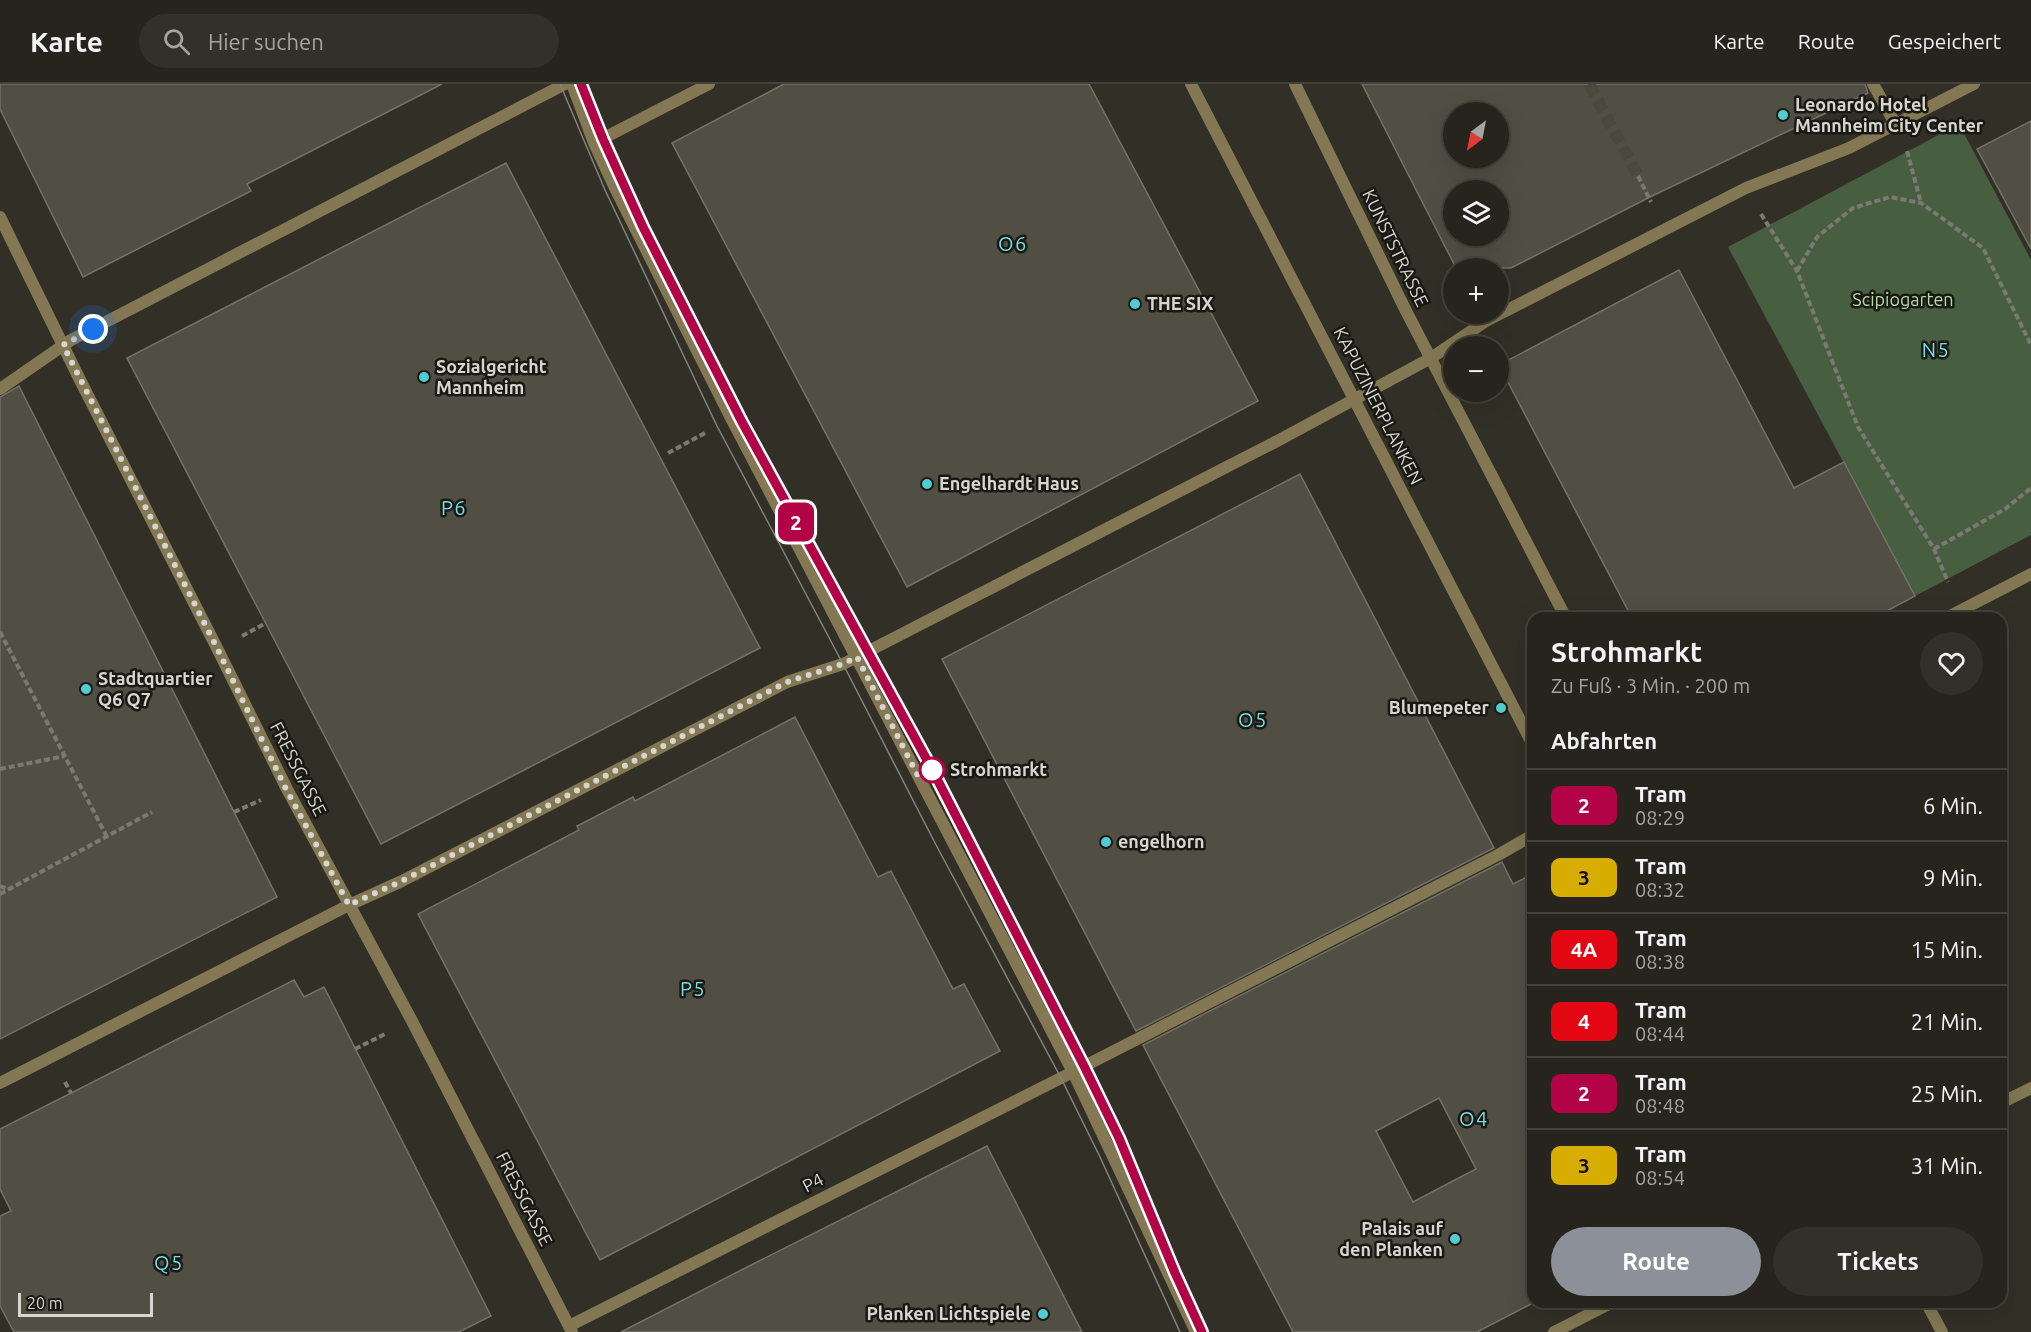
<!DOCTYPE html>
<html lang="de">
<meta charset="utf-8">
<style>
:root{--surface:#26241c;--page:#323029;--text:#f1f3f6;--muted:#a4a4a3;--line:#42413b;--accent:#8c9099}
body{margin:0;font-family:Ubuntu,sans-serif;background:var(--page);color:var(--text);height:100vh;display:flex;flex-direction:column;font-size:22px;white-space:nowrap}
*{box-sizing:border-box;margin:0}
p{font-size:20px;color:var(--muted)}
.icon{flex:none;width:33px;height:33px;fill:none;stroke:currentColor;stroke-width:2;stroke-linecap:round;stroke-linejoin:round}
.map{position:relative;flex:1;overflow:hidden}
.details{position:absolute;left:1527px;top:528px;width:480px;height:696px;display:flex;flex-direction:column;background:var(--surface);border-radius:18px;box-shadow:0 6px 24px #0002,0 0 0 2px var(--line)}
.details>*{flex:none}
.badge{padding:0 12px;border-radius:9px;font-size:21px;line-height:39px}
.needle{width:39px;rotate:212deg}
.buttons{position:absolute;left:1443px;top:18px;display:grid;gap:12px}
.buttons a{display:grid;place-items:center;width:66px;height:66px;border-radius:50%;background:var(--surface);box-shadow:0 6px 24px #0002,0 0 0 2px var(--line);font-size:30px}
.scale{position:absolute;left:18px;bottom:15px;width:135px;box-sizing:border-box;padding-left:6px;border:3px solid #d6d5cf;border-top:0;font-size:16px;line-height:21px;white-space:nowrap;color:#d6d5cf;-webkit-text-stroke:4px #191813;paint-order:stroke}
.you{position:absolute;width:30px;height:30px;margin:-15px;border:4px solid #fff;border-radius:50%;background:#1a73e8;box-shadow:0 0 0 9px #1a73e833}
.map>.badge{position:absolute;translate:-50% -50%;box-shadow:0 0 0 3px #fff}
h2{padding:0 24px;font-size:22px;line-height:54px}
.round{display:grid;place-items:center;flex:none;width:63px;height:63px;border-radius:32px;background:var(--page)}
.headline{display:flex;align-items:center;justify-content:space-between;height:102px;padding:0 24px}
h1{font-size:28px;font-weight:600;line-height:45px}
.button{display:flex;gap:12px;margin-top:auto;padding:12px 24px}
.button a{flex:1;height:69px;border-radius:36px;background:var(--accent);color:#fff;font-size:24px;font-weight:600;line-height:69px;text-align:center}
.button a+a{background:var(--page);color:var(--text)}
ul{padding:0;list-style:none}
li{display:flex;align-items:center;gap:18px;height:72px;padding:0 24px;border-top:2px solid var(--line)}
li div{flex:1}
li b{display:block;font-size:22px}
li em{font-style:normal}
li .badge{min-width:66px;font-weight:700;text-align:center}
header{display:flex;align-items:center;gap:36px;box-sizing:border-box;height:84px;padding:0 30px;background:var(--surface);border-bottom:2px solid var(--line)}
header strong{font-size:28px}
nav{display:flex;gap:33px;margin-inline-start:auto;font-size:21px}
.search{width:420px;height:54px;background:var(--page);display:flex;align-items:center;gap:15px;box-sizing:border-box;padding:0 21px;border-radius:33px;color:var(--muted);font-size:22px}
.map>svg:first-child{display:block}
.green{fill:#475e40}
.building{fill:#514f44;stroke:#747267;stroke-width:1.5;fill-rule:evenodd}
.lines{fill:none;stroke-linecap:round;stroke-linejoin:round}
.pedestrian-tunnel{stroke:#4b493f;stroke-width:12;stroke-dasharray:12 6;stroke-linecap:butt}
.path{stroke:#7b7971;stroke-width:4;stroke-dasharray:6 3;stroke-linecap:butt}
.service{stroke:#837853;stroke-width:12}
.pedestrian{stroke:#837853;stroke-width:12}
.minor{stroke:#837853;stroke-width:12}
.tram{stroke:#84837b;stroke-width:1.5}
.line-casing{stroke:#fff;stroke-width:14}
.line{stroke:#b10346;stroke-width:9}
.walk{stroke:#d6d5cf;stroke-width:6;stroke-dasharray:0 10.8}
.poi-dot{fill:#51ccd2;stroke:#191813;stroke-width:2}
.stop-dot{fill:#fff;stroke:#b10346;stroke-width:3}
.labels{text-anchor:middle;stroke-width:5;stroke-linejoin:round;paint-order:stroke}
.poi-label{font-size:18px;font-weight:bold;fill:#d6d5cf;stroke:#191813;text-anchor:start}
.street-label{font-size:18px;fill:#d6d5cf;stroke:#191813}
.park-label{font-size:18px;fill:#b1dda4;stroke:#191813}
.stop-label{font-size:18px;font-weight:bold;fill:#d6d5cf;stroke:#191813;text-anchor:start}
.neighbourhood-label{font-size:20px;letter-spacing:1.5px;fill:#73dfe5;stroke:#191813}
</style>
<header>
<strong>Karte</strong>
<div class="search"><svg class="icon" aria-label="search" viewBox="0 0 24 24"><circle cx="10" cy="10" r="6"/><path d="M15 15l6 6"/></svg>Hier suchen</div>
<nav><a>Karte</a><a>Route</a><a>Gespeichert</a></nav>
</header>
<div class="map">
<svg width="2031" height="1248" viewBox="0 0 2031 1248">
<rect width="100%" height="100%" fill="#323026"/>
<path class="green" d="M1959 40 2031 176V451L1915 512 1728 163Z"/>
<path class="building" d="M0 0H442L247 100 251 107 83 193 0 25Z
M784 0H1089L1258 317 907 503 672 59Z
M1362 0H1865L1868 9 1652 112 1511 184H1456ZM1454 28H1498V74H1454ZM1454 106H1498V152H1454Z
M2031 37V165L1977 65Z
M506 79 760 564 381 760 127 274Z
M1679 186 1794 404 1844 378 1915 512 1874 534H1632L1499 281Z
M19 302 277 813 0 955V313Z
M1300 390 1494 764 1136 947 942 575Z
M795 633 878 793 891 787 953 905 964 900 1000 967 600 1176 418 830 579 746 577 742 633 713 635 717Z
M1502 778 1513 800 1533 790V1219L1477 1248H1293L1143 961ZM1439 1014 1476 1085 1413 1118 1376 1047Z
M294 896 304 913 324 903 491 1232 459 1248H14L0 1222V1132L11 1127 0 1105V1045Z
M987 1062 1082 1248H621L757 1178Z"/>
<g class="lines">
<path class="pedestrian-tunnel" d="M1589 0 1638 92"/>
<path class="path" d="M1907 67 1921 119
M1638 92 1651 118
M1761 130 1797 187 1858 343 1934 465 1948 498
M1797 187 1817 153 1853 124 1890 113 1921 119 1983 164 2031 261
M668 369 705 349
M1934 465 2005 425 2031 404
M0 548 107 753
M242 552 266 539
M0 685 65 672
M234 728 261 716
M0 802 8 805
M0 810 152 728
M355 965 387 949
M65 998 71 1009"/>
<path class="service" d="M1873 0 1896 41"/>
<path class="pedestrian" d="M572 0 594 59 614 102 731 334 1073 988 1196 1248
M1191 0 1533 661
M594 59 709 0
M0 305 71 256 565 0
M349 821 402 797 787 598 843 580 857 573 1281 355 1431 274
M569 1242 1061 994 1498 771 1533 751
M1554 1248 1613 1218"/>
<path class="minor" d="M1295 0 1406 227 1566 534
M0 133 80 296 217 564 287 705 412 937 572 1248
M1431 274 1486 237 1746 104 1849 64 1974 0
M1946 534 2031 490
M0 999 349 821
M2001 1019 2031 1004
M1926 1218 1942 1248"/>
<path class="tram" d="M560 0 605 106 717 342 843 580 935 759 1061 994 1100 1073 1180 1248
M581 0 603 55 643 143 752 357 933 687 1084 982 1119 1054 1175 1189 1202 1248"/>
</g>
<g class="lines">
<defs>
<path id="line" d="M581 0 603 55 643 143 742 338 933 687 1084 982 1119 1054 1175 1189 1202 1248"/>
</defs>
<use href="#line" class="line-casing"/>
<use href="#line" class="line"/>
<path class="walk" d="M93 245 63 261 217 564 286 705 349 821 402 797 787 598 843 580 857 573 919 694 932 686"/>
</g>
<g class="poi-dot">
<circle cx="1783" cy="31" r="6"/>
<circle cx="1135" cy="220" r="6"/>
<circle cx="424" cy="293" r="6"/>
<circle cx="927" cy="400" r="6"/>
<circle cx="86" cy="605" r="6"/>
<circle cx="1501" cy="624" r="6"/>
<circle cx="1106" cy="758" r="6"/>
<circle cx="1455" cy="1155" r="6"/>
<circle cx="1043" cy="1230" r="6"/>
</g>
<circle class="stop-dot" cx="932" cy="686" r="12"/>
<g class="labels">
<g class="poi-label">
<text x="1795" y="27">Leonardo Hotel<tspan x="1795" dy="21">Mannheim City Center</tspan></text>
<text x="1147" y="226">THE SIX</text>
<text x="436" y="289">Sozialgericht<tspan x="436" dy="21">Mannheim</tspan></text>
<text x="939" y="406">Engelhardt Haus</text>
<text x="98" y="601">Stadtquartier<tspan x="98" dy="21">Q6 Q7</tspan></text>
<text x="1489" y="630" text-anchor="end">Blumepeter</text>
<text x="1118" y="764">engelhorn</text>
<text x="1443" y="1151" text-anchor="end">Palais auf<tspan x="1443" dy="21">den Planken</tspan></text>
<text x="1031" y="1236" text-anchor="end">Planken Lichtspiele</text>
</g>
<g class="street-label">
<text transform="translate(1395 164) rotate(64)" y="6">KUNSTSTRASSE</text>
<text transform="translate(1378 322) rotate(63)" y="6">KAPUZINERPLANKEN</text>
<text transform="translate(298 685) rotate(63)" y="6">FRESSGASSE</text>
<text transform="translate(813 1099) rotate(-27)" y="6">P4</text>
<text transform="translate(524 1115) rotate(63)" y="6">FRESSGASSE</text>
</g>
<g class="park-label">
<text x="1903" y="222">Scipiogarten</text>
</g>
<g class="stop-label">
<text x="950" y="692">Strohmarkt</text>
</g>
<g class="neighbourhood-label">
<text x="1013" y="167">O6</text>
<text x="1936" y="273">N5</text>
<text x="454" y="431">P6</text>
<text x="1253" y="643">O5</text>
<text x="693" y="912">P5</text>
<text x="1474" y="1042">O4</text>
<text x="169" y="1186">Q5</text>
</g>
</g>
</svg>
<div class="buttons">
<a><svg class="needle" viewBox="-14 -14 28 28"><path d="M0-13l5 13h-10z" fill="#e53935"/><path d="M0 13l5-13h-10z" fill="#a4a4a3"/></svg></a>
<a><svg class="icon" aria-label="layers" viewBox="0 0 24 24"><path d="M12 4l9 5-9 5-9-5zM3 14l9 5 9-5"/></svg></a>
<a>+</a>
<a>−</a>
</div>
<div class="scale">20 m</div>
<div class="you" style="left:93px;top:245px"></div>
<b class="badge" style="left:796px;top:438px;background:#b10346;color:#fff">2</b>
<section class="details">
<div class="headline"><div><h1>Strohmarkt</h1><p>Zu Fuß · 3 Min. · 200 m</p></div><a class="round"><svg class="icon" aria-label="heart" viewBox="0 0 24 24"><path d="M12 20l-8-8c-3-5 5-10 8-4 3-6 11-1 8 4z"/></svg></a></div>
<h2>Abfahrten</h2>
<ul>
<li><span class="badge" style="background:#b10346;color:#fff">2</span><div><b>Tram</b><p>08:29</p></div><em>6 Min.</em></li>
<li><span class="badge" style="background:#d6ad00;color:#111">3</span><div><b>Tram</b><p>08:32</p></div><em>9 Min.</em></li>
<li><span class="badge" style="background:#e30613;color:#fff">4A</span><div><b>Tram</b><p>08:38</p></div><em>15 Min.</em></li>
<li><span class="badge" style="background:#e30613;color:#fff">4</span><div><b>Tram</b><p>08:44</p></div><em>21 Min.</em></li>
<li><span class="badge" style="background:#b10346;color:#fff">2</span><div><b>Tram</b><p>08:48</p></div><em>25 Min.</em></li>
<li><span class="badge" style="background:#d6ad00;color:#111">3</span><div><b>Tram</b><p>08:54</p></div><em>31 Min.</em></li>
</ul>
<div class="button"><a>Route</a><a>Tickets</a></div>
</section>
</div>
